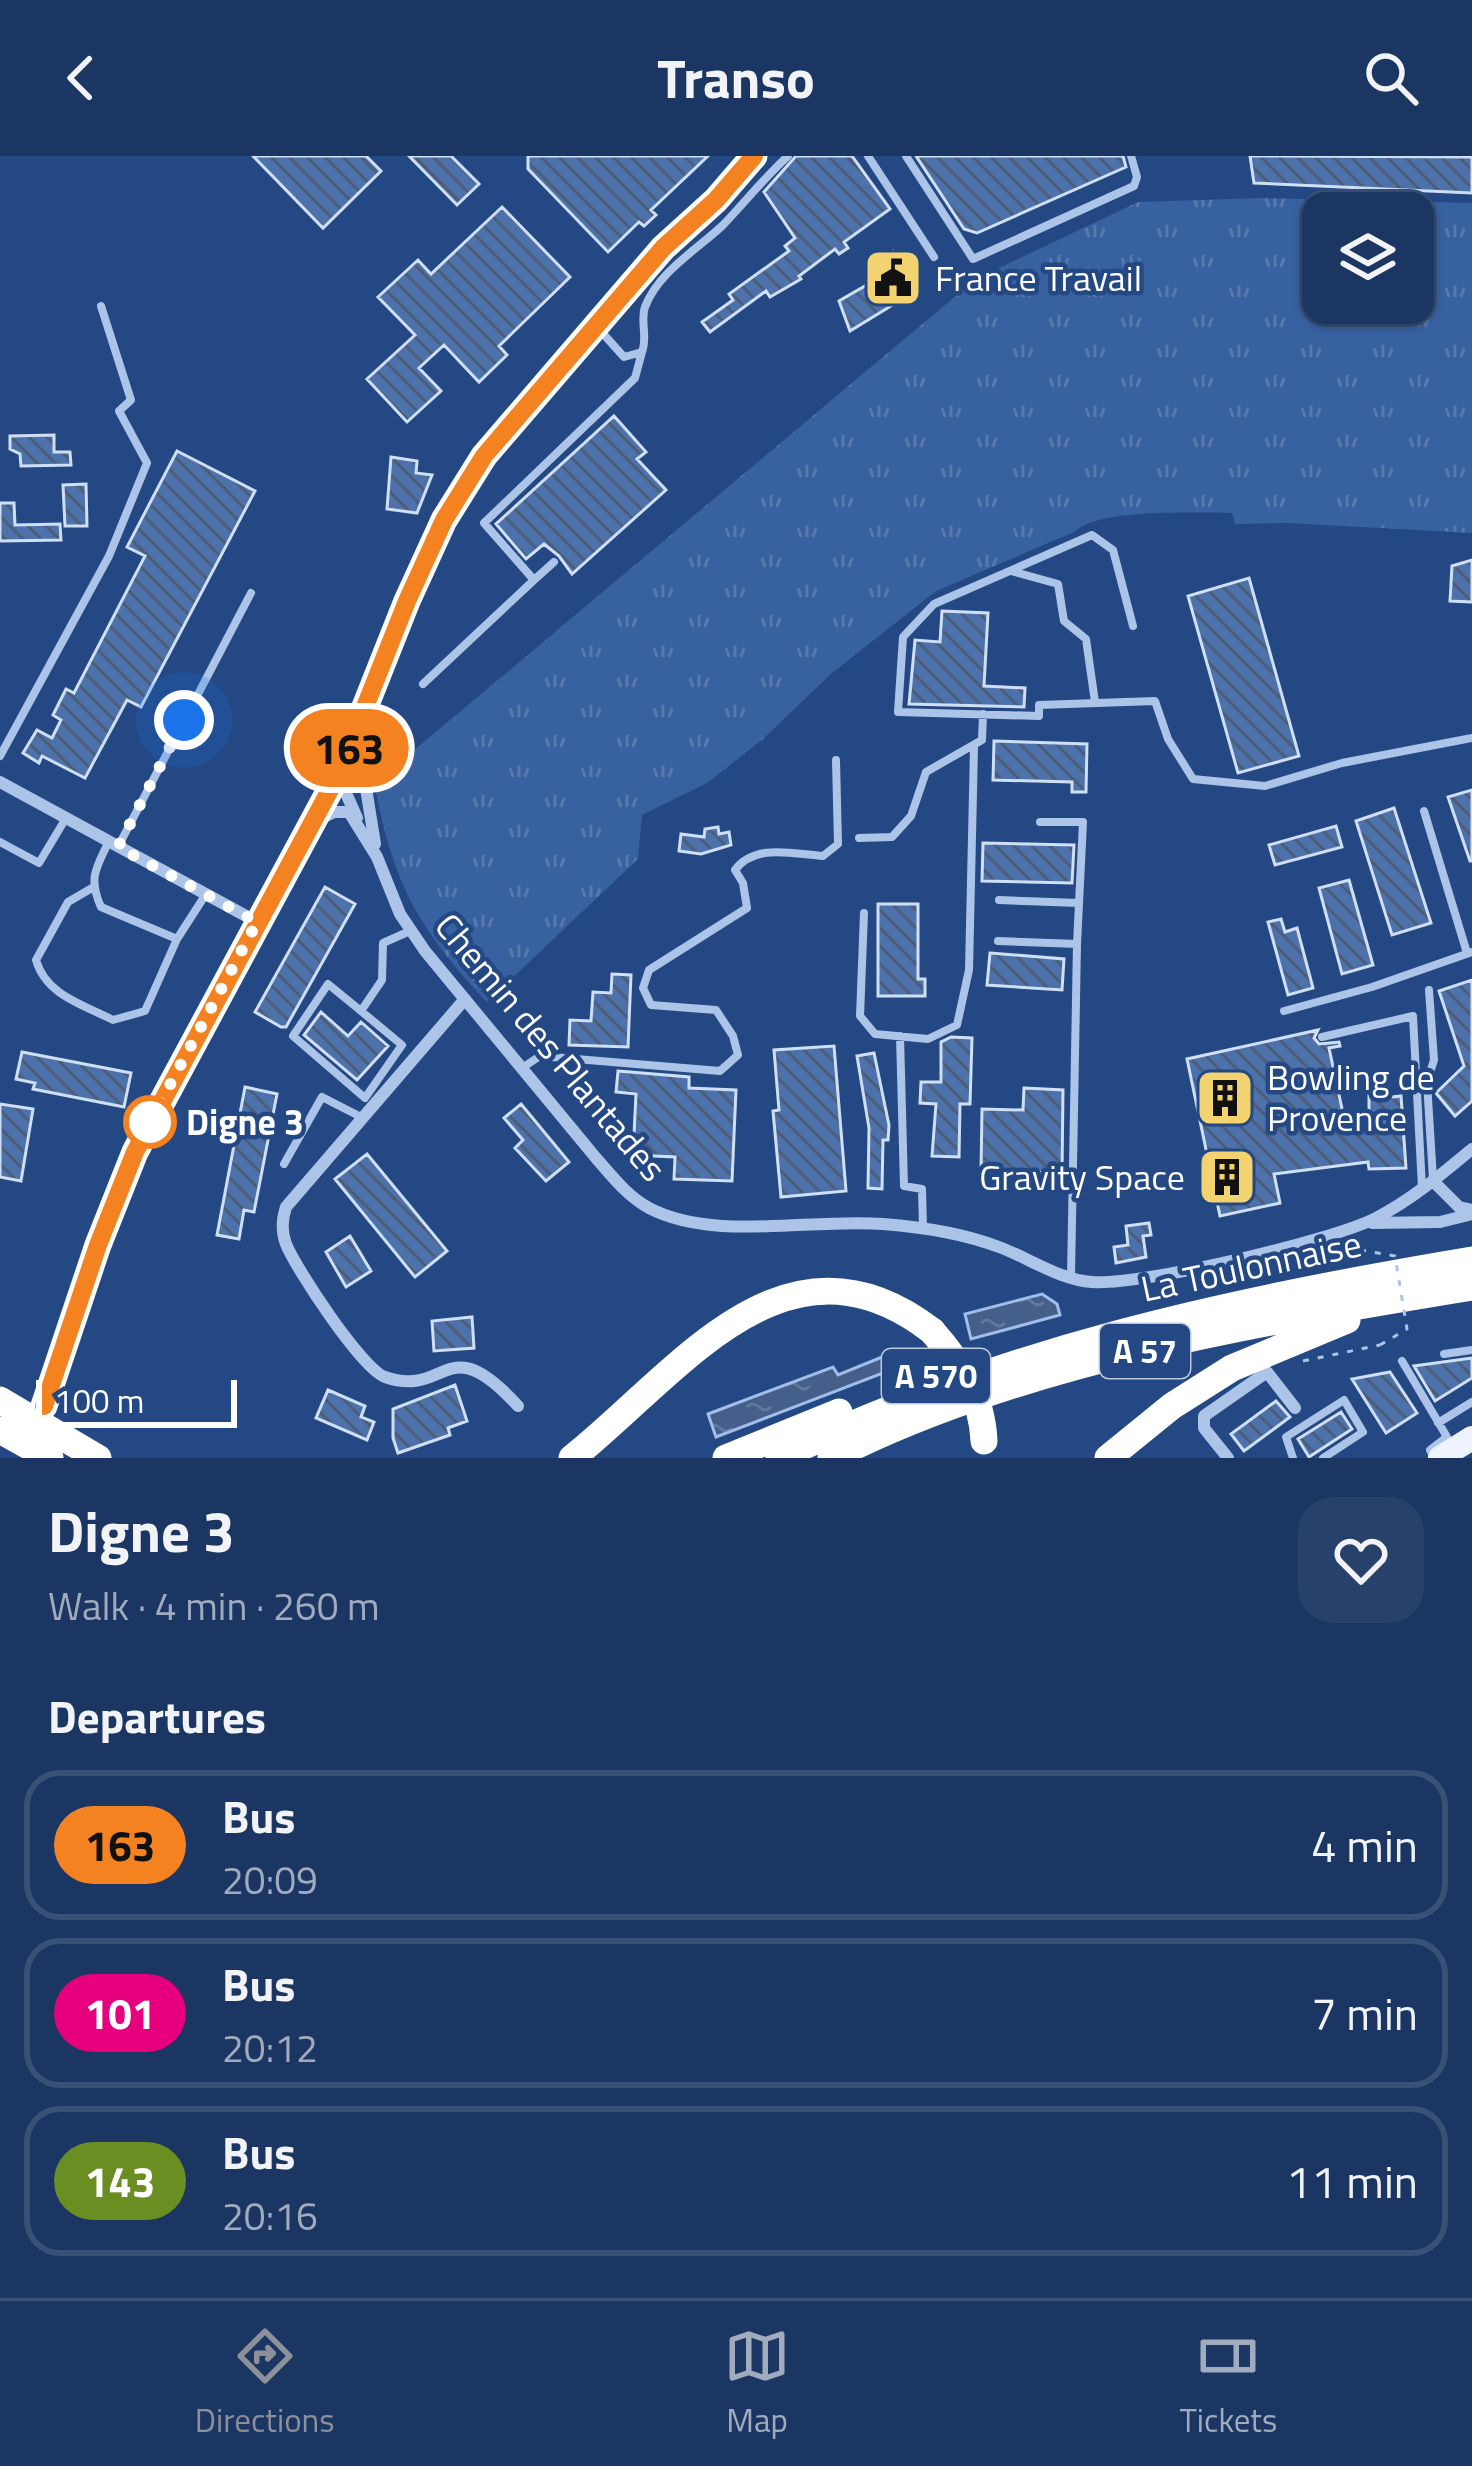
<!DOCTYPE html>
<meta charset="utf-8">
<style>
:root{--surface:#1b3662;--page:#28416b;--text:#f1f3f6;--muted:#a0abbe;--line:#395077;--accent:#8c9099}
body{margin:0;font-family:"Titillium Web",sans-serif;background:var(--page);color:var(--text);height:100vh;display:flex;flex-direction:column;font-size:45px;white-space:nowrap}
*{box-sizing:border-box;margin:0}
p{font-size:39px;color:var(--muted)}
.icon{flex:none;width:66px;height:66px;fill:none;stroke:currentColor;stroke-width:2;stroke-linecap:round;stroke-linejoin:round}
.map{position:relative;height:1302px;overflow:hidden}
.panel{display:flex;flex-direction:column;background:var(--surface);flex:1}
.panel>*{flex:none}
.badge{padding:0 24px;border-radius:39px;font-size:42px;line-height:78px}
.buttons{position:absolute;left:1302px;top:36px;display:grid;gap:24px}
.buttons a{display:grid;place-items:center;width:132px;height:132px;border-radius:24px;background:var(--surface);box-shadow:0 3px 9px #0004,0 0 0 3px var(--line);font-size:60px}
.scale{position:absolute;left:36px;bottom:30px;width:201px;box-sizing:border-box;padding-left:12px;border:6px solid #fff;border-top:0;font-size:33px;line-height:42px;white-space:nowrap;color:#fff;-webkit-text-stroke:9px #244883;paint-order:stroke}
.you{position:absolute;width:60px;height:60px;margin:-30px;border:9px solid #fff;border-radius:50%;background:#1a73e8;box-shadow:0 0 0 18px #1a73e833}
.map>.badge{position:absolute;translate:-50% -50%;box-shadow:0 0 0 6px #fff}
h2{padding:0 48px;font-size:45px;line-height:108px}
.round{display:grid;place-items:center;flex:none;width:126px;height:126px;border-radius:36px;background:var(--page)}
.headline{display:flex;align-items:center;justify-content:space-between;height:204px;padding:0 48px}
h1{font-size:57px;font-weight:700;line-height:90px}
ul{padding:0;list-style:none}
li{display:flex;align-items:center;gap:36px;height:150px;margin:0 24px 18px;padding:0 24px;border:6px solid var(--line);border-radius:36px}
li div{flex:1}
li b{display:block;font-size:45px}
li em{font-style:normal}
li .badge{min-width:132px;font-weight:700;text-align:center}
header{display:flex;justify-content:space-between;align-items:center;height:156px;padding:0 48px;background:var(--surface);font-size:54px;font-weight:700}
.tabs{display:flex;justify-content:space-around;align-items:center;height:168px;border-top:3px solid var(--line);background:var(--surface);font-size:33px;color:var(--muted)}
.tabs a{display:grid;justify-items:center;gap:6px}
.tabs .active{color:var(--accent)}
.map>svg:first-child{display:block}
.grass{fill:url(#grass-tufts);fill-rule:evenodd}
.water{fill:url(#water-ripples);stroke:#a0bee9;stroke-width:3}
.building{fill:url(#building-back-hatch);stroke:#cfdff6;stroke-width:3}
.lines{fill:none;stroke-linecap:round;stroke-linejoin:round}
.path{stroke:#acc4e8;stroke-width:3;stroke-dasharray:6 9;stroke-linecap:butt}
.lane{stroke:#acc4e8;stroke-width:8}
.street{stroke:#acc4e8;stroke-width:12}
.secondary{stroke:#d6e2f6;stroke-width:21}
.primary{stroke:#eef3fd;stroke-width:24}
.highway{stroke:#fff;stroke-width:27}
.path-bridge{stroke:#acc4e8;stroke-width:3;stroke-dasharray:6 9;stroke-linecap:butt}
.highway-bridge{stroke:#fff;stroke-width:27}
.line-casing{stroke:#fff;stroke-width:27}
.line{stroke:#f58220;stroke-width:18}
.walk{stroke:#fff;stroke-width:12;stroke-dasharray:0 21.6}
.stop-dot{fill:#fff;stroke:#f58220;stroke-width:6}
.labels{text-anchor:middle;stroke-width:9;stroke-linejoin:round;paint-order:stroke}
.shield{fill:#244883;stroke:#bdc8da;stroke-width:3}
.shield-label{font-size:33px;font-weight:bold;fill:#fff}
.poi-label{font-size:36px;fill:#fff;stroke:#244883;text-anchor:start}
.street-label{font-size:36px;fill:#fff;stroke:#244883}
.stop-label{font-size:36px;font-weight:bold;fill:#fff;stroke:#244883;text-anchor:start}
</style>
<header><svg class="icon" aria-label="back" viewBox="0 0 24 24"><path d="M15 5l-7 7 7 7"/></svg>Transo<svg class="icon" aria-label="search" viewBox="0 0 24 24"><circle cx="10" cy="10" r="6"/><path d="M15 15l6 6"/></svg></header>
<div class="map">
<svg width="1472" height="1302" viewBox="0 0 1472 1302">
<defs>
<pattern id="grass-tufts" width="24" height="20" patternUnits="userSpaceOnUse" patternTransform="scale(3)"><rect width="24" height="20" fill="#3861a0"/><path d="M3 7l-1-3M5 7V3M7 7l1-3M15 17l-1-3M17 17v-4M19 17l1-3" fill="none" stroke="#5679ae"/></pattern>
<pattern id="water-ripples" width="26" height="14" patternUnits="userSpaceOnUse" patternTransform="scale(3)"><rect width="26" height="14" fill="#455f8a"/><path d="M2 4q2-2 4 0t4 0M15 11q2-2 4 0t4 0" fill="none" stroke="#61779c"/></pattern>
<pattern id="building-back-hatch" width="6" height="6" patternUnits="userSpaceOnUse" patternTransform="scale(3)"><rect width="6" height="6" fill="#4c71ab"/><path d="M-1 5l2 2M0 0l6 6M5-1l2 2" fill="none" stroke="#4c5d77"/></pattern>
</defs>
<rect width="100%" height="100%" fill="#244883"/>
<path class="grass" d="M1261 42 1472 47V377L1287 367 1235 368 1232 357C1196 357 1098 352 1074 376L936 435 832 517 763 583 707 627 642 659 638 703 487 846C419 773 394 730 375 631L388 616 976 123 1138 46ZM1323 57H1413V147H1323Z"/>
<path class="water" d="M1042 1138 1057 1148 1060 1159 971 1183 965 1158Z
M897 1195 904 1209 716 1281 708 1258 833 1211 838 1219Z"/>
<path class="building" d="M253 0H366L381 15 323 72Z
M409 0H451L479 28 457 49Z
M528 0H708L651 54 656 59 644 70 639 66 608 96 528 13Z
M796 0H852L890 53 844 86 848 92 839 98 835 93 799 120 801 123 770 141 766 135 710 176 702 166 733 144 729 138 789 95 785 90 795 82 764 36Z
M916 0H1123L1126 11 977 77 964 73Z
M1250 0 1472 1V37L1254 27Z
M502 51 570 121 499 190 507 199 479 226 444 189 419 212 441 235 407 266 367 223 415 179 378 141 418 104 431 118Z
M893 95 917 134 850 175 839 145 877 123 869 110Z
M614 260 646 296 637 303 666 334 572 418 559 400 544 388 526 403 496 368Z
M54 279V296H70L71 309 21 310 20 298 10 293V280Z
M177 295 255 335 141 551 127 544 85 622 42 600 39 607 23 597 37 574 52 582 61 564 53 559 66 533 74 537 145 400 127 391Z
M391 301 417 305 416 317 432 319 417 357 387 353Z
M86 328 87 370H65L63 329Z
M0 347H14L15 369 60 368 61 384 0 385Z
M1472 404V446L1450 445 1452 410Z
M1249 422 1299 600 1238 617 1188 440Z
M942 455 988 457 984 530 1025 532 1024 551 909 548 915 484 940 486Z
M994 585 1087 588 1086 636H1072V626L993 624Z
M1472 634V705H1470L1448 641Z
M1394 652 1431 767 1392 779 1356 665Z
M1336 670 1342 691 1275 709 1269 689Z
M718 671 719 678 729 676 731 689 701 698 679 695 681 678 704 681 705 673Z
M983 687 1074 689 1072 727 982 725Z
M1349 724 1373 809 1342 818 1319 732Z
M325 731 355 748 286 871H281L255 856Z
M878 748H918V823H925V840H878Z
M1281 763 1285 776 1297 772 1313 832 1288 839 1268 766Z
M990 797 1064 803 1062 834 987 829Z
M612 818 631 819 628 891 569 889 570 864 591 865 593 836 611 837Z
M1472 824V945L1455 960 1436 937 1464 910 1439 835Z
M321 856 348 880 361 866 388 890 357 924 304 879Z
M1318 874 1314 882 1319 888 1339 886 1340 890 1329 892 1344 962H1369V936L1389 931 1391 941 1401 940 1406 1012 1369 1013 1368 1006 1274 1018 1280 1047 1220 1060 1187 903Z
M951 881 972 882 970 948H960L959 1001 932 1000 936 948 920 947 921 926H941V886Z
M834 890 846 1035 781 1041 773 955 779 954 774 894Z
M22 896 131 917 124 951 33 933 35 927 16 923Z
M874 897 889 969 888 984H883L882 1033 868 1032 869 972 857 900Z
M618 915 689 921V932L736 934 732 1025 674 1023 675 1001 633 999 636 938 616 936Z
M245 931 277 938 254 1056 244 1054 239 1083 217 1079Z
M1024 932 1063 934 1062 1017 981 1015 982 953 1023 954Z
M0 948 33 953 21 1025 0 1021Z
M521 948 569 1006 546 1025 515 992 523 984 504 962Z
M367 998 447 1095 415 1121 335 1023Z
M1149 1067 1151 1079 1143 1080 1146 1101 1116 1107 1114 1091 1128 1089 1126 1070Z
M350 1080 371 1115 346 1131 326 1096Z
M472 1161 474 1192 434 1195 432 1165Z
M1472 1202V1222L1435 1245 1414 1210Z
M1390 1216 1417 1257 1386 1277 1352 1223Z
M455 1229 467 1265 448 1272 450 1279 398 1297 393 1282V1253Z
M328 1234 365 1250 361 1261 374 1266 367 1284 316 1262Z
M1276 1245 1290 1261 1244 1295 1231 1278Z
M1341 1256 1352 1273 1309 1301 1298 1283Z"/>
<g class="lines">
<path class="path" d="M1312 1096 1314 1101 1360 1094
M1303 1205 1380 1189"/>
<path class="lane" d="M868 0 934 101
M906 0 973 103 1134 30 1137 21 1131 0
M598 172 624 201 642 196C648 181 640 166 645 151 658 116 698 93 723 69 745 46 764 22 788 0
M1011 415 1058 428 1064 465 1086 483 1095 546
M534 424 554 406
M1133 470 1113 394 1092 379 934 448 903 481 898 556 1039 560V549L1155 545 1168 583 1193 623 1265 630 1342 607 1472 582
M423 528 534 424 484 367 635 222 642 196
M0 600 109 400 147 307 119 255 131 244 101 150
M1424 655 1467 797
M1040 666H1083L1077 788
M859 682 892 681 911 660 926 616 982 584 983 558
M109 685C96 712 88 722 101 751L177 783 206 738
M0 686 39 707 66 662
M119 689 251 437
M92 732 68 746 36 804C46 839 82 848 113 864L145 855 177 783
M999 744 1079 747
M864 757 860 860 875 878 928 883 957 869 969 814 974 592
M998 785 1077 788 1071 1120
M1429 834 1434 904 1427 926 1433 1023
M361 855 402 889 365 942 293 880 328 828 361 855 382 824 383 787 410 775
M1284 855 1372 831 1472 796
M900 880 904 1030 922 1033 923 1072
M1322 881 1413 860 1422 1032
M522 912 540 900 720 915 738 899 733 880 716 854 651 849 643 832 649 814 747 752 743 727 735 714C755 687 793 698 823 700L838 688 836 604
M284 1008 322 941 361 961
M1444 1198 1472 1194
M1402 1205 1447 1281 1430 1294 1434 1302
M1438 1267 1472 1246
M1293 1302 1286 1281 1344 1244 1363 1276 1323 1302"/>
<path class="street" d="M363 572 365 626 375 688
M0 626 257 766
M357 662 338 619 354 618 365 626
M315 665 334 656H349L377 701 400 758 425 795 596 1002C612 1020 627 1040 649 1052 714 1086 811 1062 883 1068 922 1071 962 1077 999 1091 1029 1102 1060 1124 1092 1126 1141 1130 1331 1085 1376 1062 1411 1044 1442 1018 1472 993
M465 843 286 1051C282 1063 281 1075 286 1088 296 1113 362 1213 385 1221 448 1243 445 1170 518 1250
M1433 1025 1459 1051 1472 1054
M1372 1067 1440 1066 1472 1058
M1228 1302 1204 1272V1260L1267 1216 1295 1252"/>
<path class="secondary" d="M44 1250 98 1089 135 996 338 619 407 445 444 364 484 300 663 92 716 44 754 0"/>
<path class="primary" d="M1440 1302 1472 1282"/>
<path class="highway" d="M0 1244 98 1302
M0 1274 50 1302
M572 1302C677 1219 785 1061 932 1175
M726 1302 839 1256
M779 1302C1001 1194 1231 1144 1472 1104
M831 1302C1023 1204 1261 1166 1472 1131
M1108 1302 1172 1250 1232 1212 1347 1164"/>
<path class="path-bridge" d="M1360 1094 1395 1100 1407 1173 1380 1189"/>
<path class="highway-bridge" d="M932 1175C961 1208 982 1240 984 1285"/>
</g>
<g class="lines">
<defs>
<path id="line" d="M44 1250 98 1089 135 996 338 619 407 445 444 364 484 300 663 92 716 44 754 0"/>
</defs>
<use href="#line" class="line-casing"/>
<use href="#line" class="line"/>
<path class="walk" d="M150 966 257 766 118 691 184 564"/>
</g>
<defs>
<symbol id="civic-square" viewBox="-11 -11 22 22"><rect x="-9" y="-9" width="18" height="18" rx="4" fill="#f2d36f" stroke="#244883"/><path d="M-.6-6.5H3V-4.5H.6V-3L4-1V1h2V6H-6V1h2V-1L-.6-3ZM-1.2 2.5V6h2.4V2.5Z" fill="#111"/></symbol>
<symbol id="building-square" viewBox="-11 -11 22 22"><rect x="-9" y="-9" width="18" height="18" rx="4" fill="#f2d36f" stroke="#244883"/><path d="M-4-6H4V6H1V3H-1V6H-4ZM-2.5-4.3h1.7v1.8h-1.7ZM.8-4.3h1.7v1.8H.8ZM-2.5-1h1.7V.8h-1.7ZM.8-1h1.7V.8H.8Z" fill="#111"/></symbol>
</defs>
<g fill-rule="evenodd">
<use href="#civic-square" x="860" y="89" width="66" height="66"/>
<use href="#building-square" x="1192" y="909" width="66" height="66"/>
<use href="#building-square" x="1194" y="988" width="66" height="66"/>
</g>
<circle class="stop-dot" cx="150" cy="966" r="24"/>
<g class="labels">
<g class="shield">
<rect x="1100" y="1168" width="90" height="54" rx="9"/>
<rect x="882" y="1193" width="108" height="54" rx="9"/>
</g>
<g class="shield-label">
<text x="1145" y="1207">A 57</text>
<text x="936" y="1232">A 570</text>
</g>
<g class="poi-label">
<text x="935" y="135">France Travail</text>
<text x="1267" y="934">Bowling de<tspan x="1267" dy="41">Provence</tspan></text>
<text x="1185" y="1034" text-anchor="end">Gravity Space</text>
</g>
<g class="street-label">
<text transform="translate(551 891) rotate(50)" y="13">Chemin des Plantades</text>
<text transform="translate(1251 1110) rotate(-12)" y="13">La Toulonnaise</text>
</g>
<g class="stop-label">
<text x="186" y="979">Digne 3</text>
</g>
</g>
</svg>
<div class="buttons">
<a><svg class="icon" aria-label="layers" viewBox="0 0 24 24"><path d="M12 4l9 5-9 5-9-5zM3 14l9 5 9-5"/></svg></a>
</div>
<div class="scale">100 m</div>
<div class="you" style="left:184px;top:564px"></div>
<b class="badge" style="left:349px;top:592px;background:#f58220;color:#111">163</b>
</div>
<section class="panel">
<div class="headline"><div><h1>Digne 3</h1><p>Walk · 4 min · 260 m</p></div><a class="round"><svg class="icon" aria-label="heart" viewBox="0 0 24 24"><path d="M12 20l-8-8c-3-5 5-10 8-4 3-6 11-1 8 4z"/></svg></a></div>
<h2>Departures</h2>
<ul>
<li><span class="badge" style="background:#f58220;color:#111">163</span><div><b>Bus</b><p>20:09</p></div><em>4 min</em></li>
<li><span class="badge" style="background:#e6007e;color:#fff">101</span><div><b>Bus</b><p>20:12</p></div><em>7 min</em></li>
<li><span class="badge" style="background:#6b8e23;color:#fff">143</span><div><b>Bus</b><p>20:16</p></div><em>11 min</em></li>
</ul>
</section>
<nav class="tabs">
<a class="active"><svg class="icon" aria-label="directions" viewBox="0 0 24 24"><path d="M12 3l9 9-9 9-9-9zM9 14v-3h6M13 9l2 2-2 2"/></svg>Directions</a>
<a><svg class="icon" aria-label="map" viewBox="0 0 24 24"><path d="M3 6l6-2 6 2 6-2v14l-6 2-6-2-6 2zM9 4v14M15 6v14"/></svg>Map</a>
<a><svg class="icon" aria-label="tickets" viewBox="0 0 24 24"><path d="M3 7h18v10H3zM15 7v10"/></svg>Tickets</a>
</nav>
